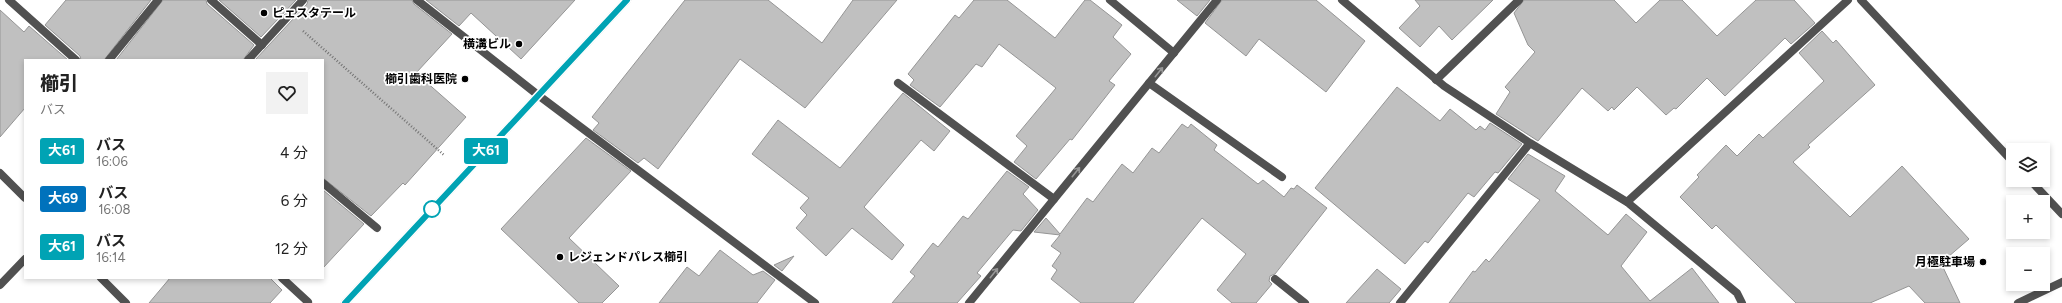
<!DOCTYPE html>
<html lang="ja">
<meta charset="utf-8">
<style>
:root{--surface:#fff;--page:#f2f2f2;--text:#222;--muted:#767676}
body{margin:0;font-family:Figtree,"Noto Sans JP",sans-serif;background:var(--page);color:var(--text);height:100vh;display:flex;flex-direction:column;font-size:15px;white-space:nowrap}
*{box-sizing:border-box;margin:0}
p{font-size:13px;color:var(--muted)}
.icon{flex:none;width:22px;height:22px;fill:none;stroke:currentColor;stroke-width:2;stroke-linecap:round;stroke-linejoin:round}
.map{position:relative;flex:1;overflow:hidden}
.side{position:absolute;left:24px;top:59px;width:300px;height:220px;display:flex;flex-direction:column;background:var(--surface);border-radius:0px;box-shadow:0 2px 6px #0003}
.side>*{flex:none}
.badge{padding:0 8px;border-radius:3px;font-size:14px;line-height:26px}
.controls{position:absolute;left:2006px;top:143px;display:grid;gap:8px}
.controls a{display:grid;place-items:center;width:44px;height:44px;border-radius:0px;background:var(--surface);box-shadow:0 2px 6px #0003;font-size:20px}
.map>.badge{position:absolute;translate:-50% -50%;box-shadow:0 0 0 2px #fff}
.round{display:grid;place-items:center;flex:none;width:42px;height:42px;border-radius:0px;background:var(--page)}
.overview{display:flex;align-items:center;justify-content:space-between;height:68px;padding:0 16px}
h1{font-size:19px;font-weight:800;line-height:30px}
ul{padding:0;list-style:none}
li{display:flex;align-items:center;gap:12px;height:48px;padding:0 16px}
li div{flex:1}
li b{display:block;font-size:15px}
li em{font-style:normal}
li .badge{min-width:44px;font-weight:700;text-align:center}
.map>svg:first-child{display:block}
.building{fill:#c0c0c0;stroke:#959595}
.lines{fill:none;stroke-linecap:round;stroke-linejoin:round}
.path{stroke:#737373;stroke-width:2.5;stroke-dasharray:1 2;stroke-linecap:butt}
.service{stroke:#515151;stroke-width:8}
.minor{stroke:#515151;stroke-width:8}
.tertiary{stroke:#515151;stroke-width:8}
.oneway{stroke:#979797}
.line-casing{stroke:#fff;stroke-width:9}
.line{stroke:#00a3b4;stroke-width:6}
.poi-dot{fill:#000;stroke:#fff;stroke-width:1.5}
.stop-dot{fill:#fff;stroke:#00a3b4;stroke-width:2}
.labels{text-anchor:middle;stroke-width:3.5;stroke-linejoin:round;paint-order:stroke}
.poi-label{font-size:12px;font-weight:bold;fill:#000;stroke:#fff;text-anchor:end}
</style>
<div class="map">
<svg width="2062" height="303" viewBox="0 0 2062 303">
<rect width="100%" height="100%" fill="#fff"/>
<path class="building" d="M66 0H151L104 60H81L80 56 45 25Z
M163 0H206L207 4 254 45 243 60H116Z
M219 0H296L261 37Z
M308 0H412L414 4 452 34 416 73 466 117 405 185 403 183 371 216 323 178V60H255L307 4Z
M426 0H575L521 59 471 13 459 26Z
M685 0H768L822 43 853 0H897L805 108 740 59 658 169 644 158 638 163 593 130 599 123 592 117Z
M974 0H1007L1055 38 1085 0H1090L1122 25 1113 37 1131 54 1109 81 1115 85 1072 140 1070 139 1036 179 1014 162 1027 146 1016 136 1056 88 999 44 982 67 976 64 940 107 910 85 914 80 908 74 955 15 959 18Z
M1177 0H1210L1197 16Z
M1222 0H1316L1365 41 1326 92 1259 39 1246 56 1205 23Z
M1415 0H1493L1452 40 1439 26 1420 47 1399 28 1420 6Z
M1524 0H1614L1636 23 1660 0H1682L1717 36 1756 0H1794L1815 23 1791 44 1785 38 1725 96 1707 78 1676 109 1674 108 1666 115 1637 87 1614 110 1612 107 1608 111 1582 88 1538 141 1496 114 1510 92 1505 87 1535 52 1528 45 1514 13Z
M0 10 24 32 29 26 68 60H25V108L0 137Z
M1822 31 1833 43 1836 40 1875 85 1808 145 1810 147 1793 162 1850 217 1902 166 1969 239 1941 263 1960 303H1925L1909 286 1870 303H1796L1716 225 1712 229 1680 197 1699 177 1697 175 1726 145 1737 156 1759 134 1763 138 1824 81 1799 53Z
M1397 87 1440 121 1450 109 1476 130 1480 126 1485 130 1490 123 1522 144 1498 173 1495 172 1474 197 1468 193 1428 243 1425 241 1405 264 1315 188Z
M903 93 950 131 934 151 921 140 864 207 904 245 892 260 852 228 826 256 796 228 807 215 800 208 809 198 752 154 778 120 840 168Z
M1182 124 1188 128 1191 124 1217 145 1214 150 1258 184 1263 180 1284 197 1291 188 1294 189 1297 185 1327 208 1275 274 1270 276 1269 281 1272 284 1256 303H1232L1217 290 1246 254 1202 218 1133 303H1081L1051 279 1057 270 1052 266 1061 253 1051 246 1060 235 1034 232 1046 218 1060 234 1087 198 1093 202 1122 164 1133 173 1152 148 1159 153Z
M586 138 631 171 569 238 619 286 602 303H579L501 229Z
M1528 154 1565 176 1555 191 1608 235 1626 214 1647 232 1621 266 1650 301 1692 268 1719 303H1449L1473 271 1475 272 1486 259 1489 262 1540 200 1508 179Z
M1007 171 1029 187 1023 194 1038 210 1021 231 1013 230 977 273 981 276 957 303H892L915 276 910 272 933 243 938 247 963 216 968 219Z
M323 190 364 224 323 268Z
M720 250 753 275 763 271 775 280 757 303H659L687 267 699 276Z
M794 256 782 271 774 265Z
M1377 269 1401 289 1389 303H1346Z
M170 278H270L282 290 270 303H149Z"/>
<g class="lines">
<path class="path" d="M303 31 444 155"/>
<path class="service" d="M9 0 76 60
M211 0 262 45
M1110 0 1174 53
M109 60 158 0
M1436 80 1519 0
M898 83 1054 199
M1149 83 1282 177
M1275 279 1305 303
M0 285 25 259"/>
<path class="minor" d="M417 0 538 95 815 303
M1342 0 1444 86 1530 143 1627 202 1737 293 1742 303
M248 60 303 0
M323 183 377 228
M1627 202 1848 0
M282 278 308 302
M969 303 1217 0
M1400 303 1530 143
M2018 303 2062 282"/>
<path class="tertiary" d="M1861 0 2013 162
M0 173 25 198
M2030 180 2062 214
M101 278 126 303
M345 303 627 0"/>
</g>
<defs><path id="oneway-shaft" d="M-6 0H5M1.5-3L5.5 0L1.5 3" fill="none" stroke-width="1.6" stroke-linecap="round" stroke-linejoin="round"/></defs>
<g class="oneway">
<use href="#oneway-shaft" transform="translate(1159 72) rotate(-51)"/>
<use href="#oneway-shaft" transform="translate(1076 172) rotate(-51)"/>
<use href="#oneway-shaft" transform="translate(994 273) rotate(-51)"/>
</g>
<g class="lines">
<defs>
<path id="line" d="M345 303 627 0"/>
</defs>
<use href="#line" class="line-casing"/>
<use href="#line" class="line"/>
</g>
<g class="poi-dot">
<circle cx="264" cy="13" r="4"/>
<circle cx="519" cy="44" r="4"/>
<circle cx="465" cy="79" r="4"/>
<circle cx="560" cy="257" r="4"/>
<circle cx="1983" cy="262" r="4"/>
</g>
<circle class="stop-dot" cx="432" cy="209" r="8"/>
<g class="labels">
<g class="poi-label">
<text x="272" y="17" text-anchor="start">ピェスタテール</text>
<text x="511" y="48">横溝ビル</text>
<text x="457" y="83">櫛引歯科医院</text>
<text x="568" y="261" text-anchor="start">レジェンドパレス櫛引</text>
<text x="1975" y="266">月極駐車場</text>
</g>
</g>
</svg>
<div class="controls">
<a><svg class="icon" aria-label="layers" viewBox="0 0 24 24"><path d="M12 4l9 5-9 5-9-5zM3 14l9 5 9-5"/></svg></a>
<a>+</a>
<a>−</a>
</div>
<b class="badge" style="left:486px;top:151px;background:#00a3b4;color:#fff">大61</b>
<section class="side">
<div class="overview"><div><h1>櫛引</h1><p>バス</p></div><a class="round"><svg class="icon" aria-label="heart" viewBox="0 0 24 24"><path d="M12 20l-8-8c-3-5 5-10 8-4 3-6 11-1 8 4z"/></svg></a></div>
<ul>
<li><span class="badge" style="background:#00a3b4;color:#fff">大61</span><div><b>バス</b><p>16:06</p></div><em>4 分</em></li>
<li><span class="badge" style="background:#0072bc;color:#fff">大69</span><div><b>バス</b><p>16:08</p></div><em>6 分</em></li>
<li><span class="badge" style="background:#00a3b4;color:#fff">大61</span><div><b>バス</b><p>16:14</p></div><em>12 分</em></li>
</ul>
</section>
</div>
